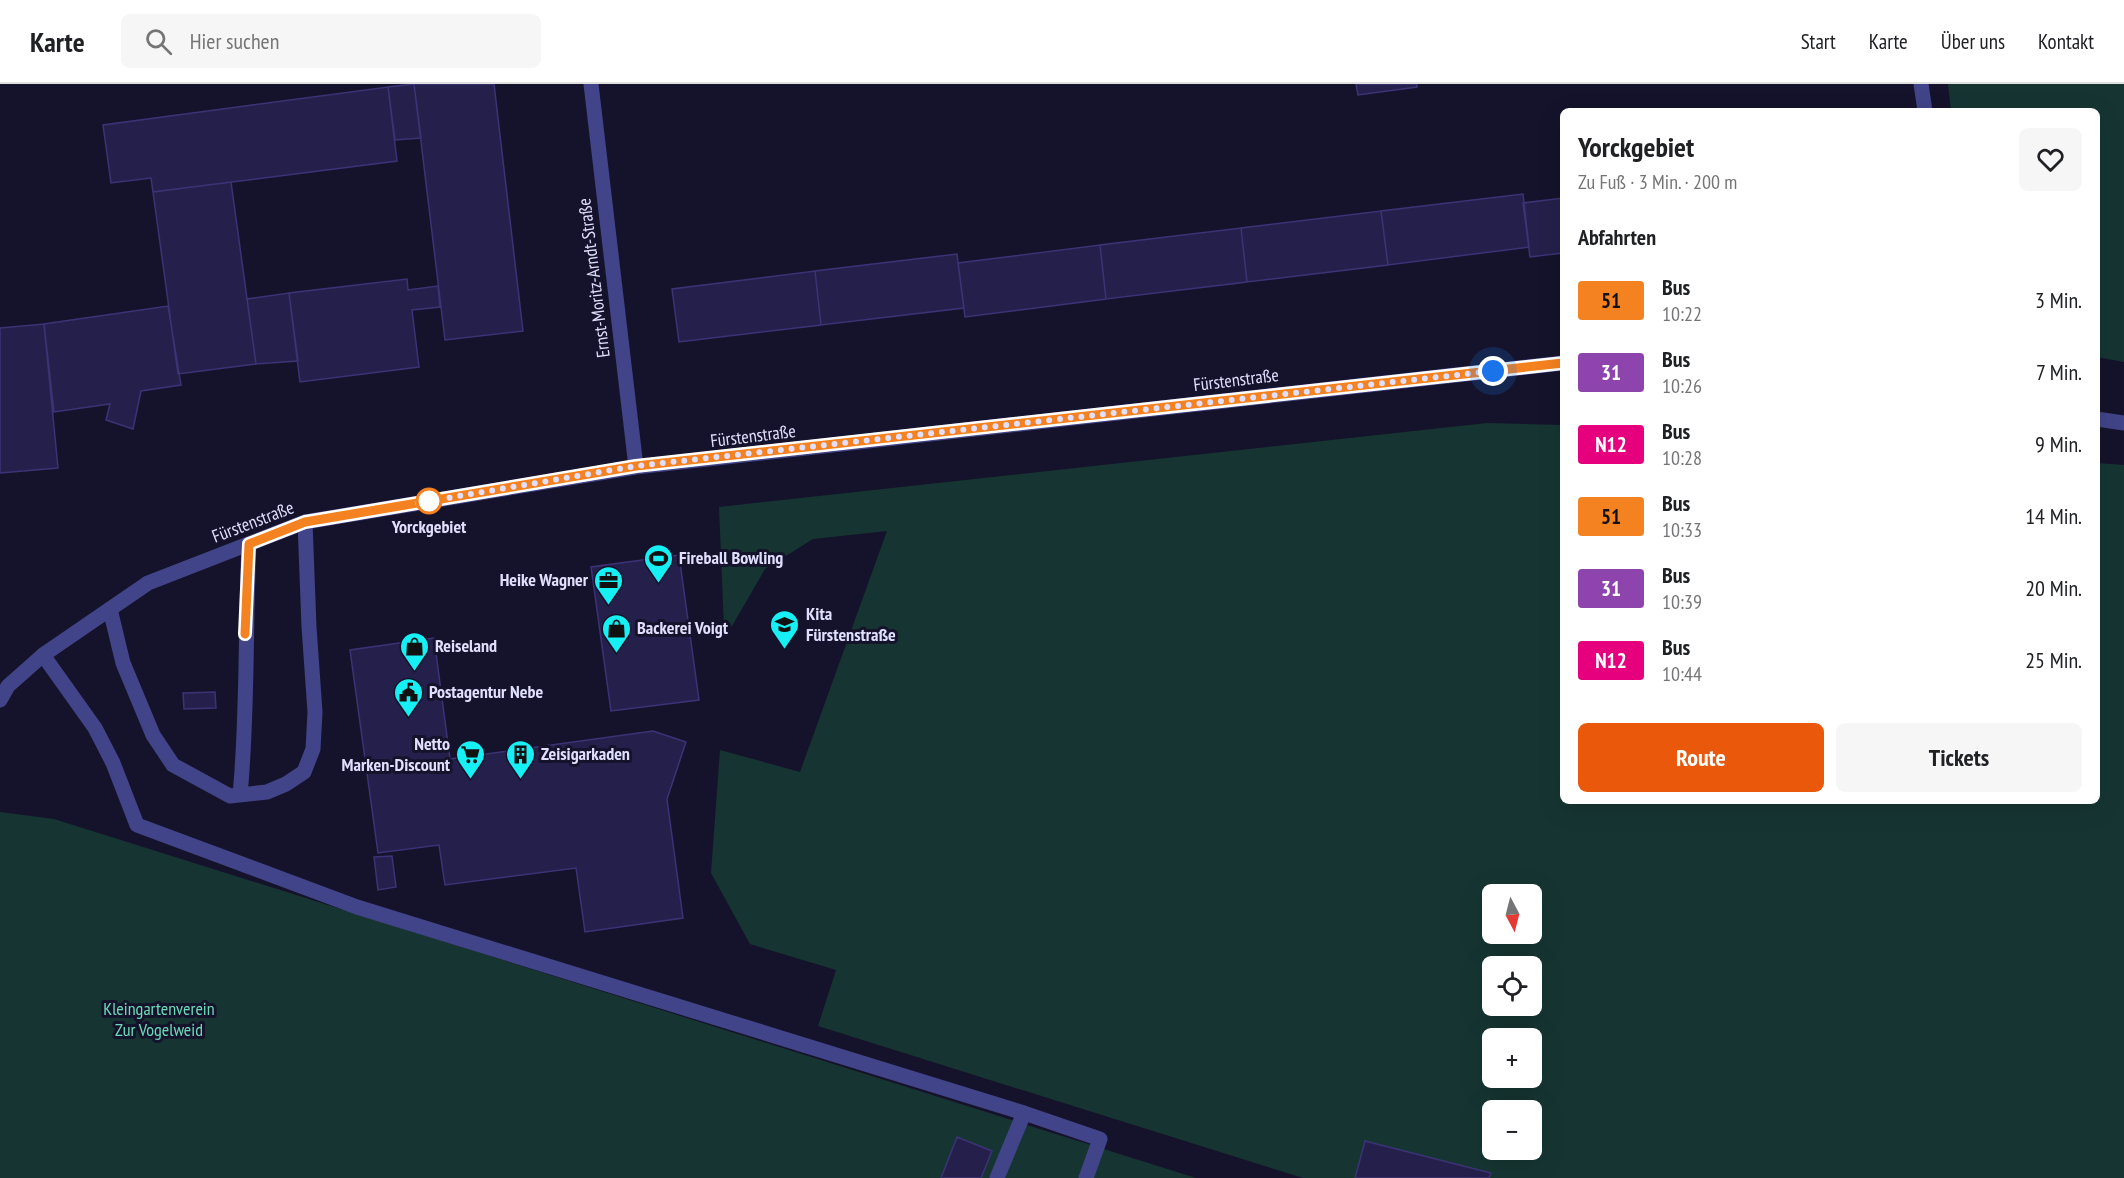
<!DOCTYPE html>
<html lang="de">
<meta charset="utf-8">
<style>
:root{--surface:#fff;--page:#f6f6f6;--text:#202124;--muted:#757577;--line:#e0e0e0;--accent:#ea580c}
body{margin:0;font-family:"PT Sans Narrow",sans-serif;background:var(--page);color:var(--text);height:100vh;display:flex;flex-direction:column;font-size:22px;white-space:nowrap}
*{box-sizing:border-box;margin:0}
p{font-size:20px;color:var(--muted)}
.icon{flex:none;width:33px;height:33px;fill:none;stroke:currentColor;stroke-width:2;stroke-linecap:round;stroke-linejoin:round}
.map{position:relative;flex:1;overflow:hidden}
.panel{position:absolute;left:1560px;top:24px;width:540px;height:696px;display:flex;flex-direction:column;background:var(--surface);border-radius:9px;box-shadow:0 6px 24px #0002}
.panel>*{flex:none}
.badge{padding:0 12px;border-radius:4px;font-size:21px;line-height:39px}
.needle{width:39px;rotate:173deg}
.fabs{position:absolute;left:1482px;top:800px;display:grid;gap:12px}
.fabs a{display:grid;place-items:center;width:60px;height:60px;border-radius:9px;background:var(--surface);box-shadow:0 6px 24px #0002;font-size:30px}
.you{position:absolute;width:30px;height:30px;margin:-15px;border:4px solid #fff;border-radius:50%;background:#1a73e8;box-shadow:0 0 0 9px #1a73e833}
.map>.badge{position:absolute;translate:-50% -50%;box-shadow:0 0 0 3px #fff}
h2{padding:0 18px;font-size:22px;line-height:54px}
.round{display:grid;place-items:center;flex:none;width:63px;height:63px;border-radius:9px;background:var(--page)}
.overview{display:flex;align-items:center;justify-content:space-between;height:102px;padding:0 18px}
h1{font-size:28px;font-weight:700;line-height:45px}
.cta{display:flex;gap:12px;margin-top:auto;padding:12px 18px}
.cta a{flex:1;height:69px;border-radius:9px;background:var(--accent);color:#fff;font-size:24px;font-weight:700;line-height:69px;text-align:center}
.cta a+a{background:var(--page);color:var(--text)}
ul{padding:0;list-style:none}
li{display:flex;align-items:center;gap:18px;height:72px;padding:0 18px}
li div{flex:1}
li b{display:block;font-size:22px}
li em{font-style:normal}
li .badge{min-width:66px;font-weight:700;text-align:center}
header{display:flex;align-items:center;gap:36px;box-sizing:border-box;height:84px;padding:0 30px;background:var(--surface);border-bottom:2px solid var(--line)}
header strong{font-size:28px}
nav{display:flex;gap:33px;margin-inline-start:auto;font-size:21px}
.search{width:420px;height:54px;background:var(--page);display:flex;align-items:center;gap:15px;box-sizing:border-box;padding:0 21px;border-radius:9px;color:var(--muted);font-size:22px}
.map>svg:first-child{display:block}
.green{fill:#163532;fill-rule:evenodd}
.building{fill:#25204b;stroke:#3b3376;stroke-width:1.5}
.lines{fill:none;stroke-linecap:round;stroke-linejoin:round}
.service{stroke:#414488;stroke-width:15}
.minor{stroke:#414488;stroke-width:15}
.line-casing{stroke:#fff;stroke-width:14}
.line{stroke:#f58220;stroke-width:9}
.walk{stroke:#e0dffd;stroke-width:6;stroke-dasharray:0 10.8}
.stop-dot{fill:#fff;stroke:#f58220;stroke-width:3}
.labels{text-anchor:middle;stroke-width:6;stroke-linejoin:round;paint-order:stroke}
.street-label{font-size:18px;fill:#e0dffd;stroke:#15132b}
.stop-label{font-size:18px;font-weight:bold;fill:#e0dffd;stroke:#15132b}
.poi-label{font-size:18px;font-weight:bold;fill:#e0dffd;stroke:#15132b;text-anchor:start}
.park-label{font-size:18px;fill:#6ddbb7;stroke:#15132b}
</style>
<header>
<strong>Karte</strong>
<div class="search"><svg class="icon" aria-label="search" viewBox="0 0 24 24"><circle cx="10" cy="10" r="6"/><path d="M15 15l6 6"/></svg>Hier suchen</div>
<nav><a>Start</a><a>Karte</a><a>Über uns</a><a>Kontakt</a></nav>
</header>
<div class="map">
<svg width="2124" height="1094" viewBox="0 0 2124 1094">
<rect width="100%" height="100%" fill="#15132b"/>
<path class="green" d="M1948 0H2124V278L2097 273V27H1951Z
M1487 339 1563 341V717H2097V379L2124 381V1094H1303L818 942 836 886 750 860 711 789 720 666 800 688 887 447 813 455 765 485 732 542 724 543 719 423ZM1492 810H1532V849H1492ZM1492 882H1532V921H1492ZM1492 954H1532V993H1492ZM1492 1026H1532V1065H1492Z
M0 728 54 735 1196 1094H0Z"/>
<path class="building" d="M414 0H494L523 247 445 256Z
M414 0 421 54 395 56 388 3Z
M1356 0H1417V3L1358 11Z
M388 3 397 77 153 108 151 94 111 99 103 41Z
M231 98 256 280 178 290 153 108Z
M1523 110 1529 163 1388 181 1381 127Z
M1563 114V169L1530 173 1523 119Z
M1381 127 1388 181 1247 198 1241 144Z
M1241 144 1247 198 1106 215 1100 161Z
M1100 161 1106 215 965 233 958 179Z
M957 170 964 224 821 241 815 187Z
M815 187 821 241 679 258 672 205Z
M407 195 408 206 438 202 440 223 412 226 419 283 300 298 289 209Z
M289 209 298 277 256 280 247 215Z
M168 222 181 301 141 307 133 345 106 336 110 320 54 328 44 240Z
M44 240 58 384 0 389V244Z
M679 471 699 616 611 627 591 483Z
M434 554 450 675 653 647 686 658 667 715 683 834 585 848 576 784 445 801 439 761 378 769 350 566Z
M215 608 216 624 184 625 183 609Z
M392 772 396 803 378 806 374 773Z
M957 1053 992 1067 981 1094H941Z
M1365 1057 1491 1089 1489 1094H1355Z"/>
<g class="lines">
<path class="service" d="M110 525 123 579 153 651 173 681 230 712 267 708 286 700 304 688 313 665 315 628 309 543 305 438
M43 571 95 644 113 679 137 741 357 823 1024 1029 1100 1055 1086 1094
M240 711C248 628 245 544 249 460
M997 1094 1024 1029"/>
<path class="minor" d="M591 0 636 383
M1921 0 1925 27
M2097 335 2124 339
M0 616 8 602 43 571 148 499 305 438 636 383 1563 279"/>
</g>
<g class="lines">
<defs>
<path id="line" d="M245 550 249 460 305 438 636 382 1563 279"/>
</defs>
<use href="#line" class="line-casing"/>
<use href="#line" class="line"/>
<path class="walk" d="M429 417 418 419 636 382 1493 287"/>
</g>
<defs>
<symbol id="stadium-pin" viewBox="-11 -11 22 30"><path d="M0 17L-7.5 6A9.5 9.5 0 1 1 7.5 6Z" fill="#16eff3" stroke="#15132b"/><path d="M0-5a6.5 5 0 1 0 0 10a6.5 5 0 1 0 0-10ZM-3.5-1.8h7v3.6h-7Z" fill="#111"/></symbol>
<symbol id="office-pin" viewBox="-11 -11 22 30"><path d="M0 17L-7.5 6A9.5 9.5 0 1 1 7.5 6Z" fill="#16eff3" stroke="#15132b"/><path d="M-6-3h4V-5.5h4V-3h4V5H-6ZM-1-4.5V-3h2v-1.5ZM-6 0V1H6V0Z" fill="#111"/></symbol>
<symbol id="school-pin" viewBox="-11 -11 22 30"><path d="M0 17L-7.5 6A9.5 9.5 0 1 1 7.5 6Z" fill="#16eff3" stroke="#15132b"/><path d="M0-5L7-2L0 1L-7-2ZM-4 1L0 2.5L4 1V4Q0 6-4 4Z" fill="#111"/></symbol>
<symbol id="shop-pin" viewBox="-11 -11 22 30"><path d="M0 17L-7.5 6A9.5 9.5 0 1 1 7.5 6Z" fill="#16eff3" stroke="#15132b"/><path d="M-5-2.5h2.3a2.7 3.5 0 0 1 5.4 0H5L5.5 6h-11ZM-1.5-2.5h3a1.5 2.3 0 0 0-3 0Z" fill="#111"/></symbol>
<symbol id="civic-pin" viewBox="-11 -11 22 30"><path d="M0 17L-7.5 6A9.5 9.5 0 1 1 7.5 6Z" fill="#16eff3" stroke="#15132b"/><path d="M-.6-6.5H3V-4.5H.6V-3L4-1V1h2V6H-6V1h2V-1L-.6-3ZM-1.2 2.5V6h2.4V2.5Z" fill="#111"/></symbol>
<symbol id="supermarket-pin" viewBox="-11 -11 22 30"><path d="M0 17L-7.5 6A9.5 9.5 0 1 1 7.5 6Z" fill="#16eff3" stroke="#15132b"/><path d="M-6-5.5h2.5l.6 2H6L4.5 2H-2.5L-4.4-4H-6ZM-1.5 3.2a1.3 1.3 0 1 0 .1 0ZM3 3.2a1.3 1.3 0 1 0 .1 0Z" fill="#111"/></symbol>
<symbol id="building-pin" viewBox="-11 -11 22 30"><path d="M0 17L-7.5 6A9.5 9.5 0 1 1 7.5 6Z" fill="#16eff3" stroke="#15132b"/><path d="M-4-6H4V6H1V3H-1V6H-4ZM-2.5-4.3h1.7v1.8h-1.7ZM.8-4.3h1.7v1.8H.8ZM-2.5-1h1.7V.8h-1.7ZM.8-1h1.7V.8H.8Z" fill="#111"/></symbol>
</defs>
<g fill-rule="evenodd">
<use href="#stadium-pin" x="642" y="458" width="33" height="45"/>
<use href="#office-pin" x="592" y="480" width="33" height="45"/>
<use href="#school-pin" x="768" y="524" width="33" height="45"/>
<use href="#shop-pin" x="600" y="528" width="33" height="45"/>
<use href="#shop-pin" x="398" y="546" width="33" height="45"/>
<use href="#civic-pin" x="392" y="592" width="33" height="45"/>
<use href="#supermarket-pin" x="454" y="654" width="33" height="45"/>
<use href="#building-pin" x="504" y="654" width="33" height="45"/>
</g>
<circle class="stop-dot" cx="429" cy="417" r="12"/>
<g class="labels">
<g class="street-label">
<text transform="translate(594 194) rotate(-97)" y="6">Ernst-Moritz-Arndt-Straße</text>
<text transform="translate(1236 296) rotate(-7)" y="6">Fürstenstraße</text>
<text transform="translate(753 352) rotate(-7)" y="6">Fürstenstraße</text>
<text transform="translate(253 438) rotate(-21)" y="6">Fürstenstraße</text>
</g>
<g class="stop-label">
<text x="429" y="449">Yorckgebiet</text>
</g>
<g class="poi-label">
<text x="679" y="480">Fireball Bowling</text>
<text x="588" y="502" text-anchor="end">Heike Wagner</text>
<text x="806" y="536">Kita<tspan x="806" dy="21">Fürstenstraße</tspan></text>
<text x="637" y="550">Backerei Voigt</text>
<text x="435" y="568">Reiseland</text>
<text x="429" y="614">Postagentur Nebe</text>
<text x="450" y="666" text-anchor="end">Netto<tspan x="450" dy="21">Marken-Discount</tspan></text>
<text x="541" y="676">Zeisigarkaden</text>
</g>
<g class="park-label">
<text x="159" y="931">Kleingartenverein<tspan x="159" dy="21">Zur Vogelweid</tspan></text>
</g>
</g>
</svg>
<div class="fabs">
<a><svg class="needle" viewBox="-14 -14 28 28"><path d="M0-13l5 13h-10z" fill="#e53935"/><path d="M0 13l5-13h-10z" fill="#757577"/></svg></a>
<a><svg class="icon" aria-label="locate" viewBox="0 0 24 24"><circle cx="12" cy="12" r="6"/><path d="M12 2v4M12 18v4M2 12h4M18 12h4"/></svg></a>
<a>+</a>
<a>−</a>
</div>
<div class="you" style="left:1493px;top:287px"></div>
<section class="panel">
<div class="overview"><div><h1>Yorckgebiet</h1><p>Zu Fuß · 3 Min. · 200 m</p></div><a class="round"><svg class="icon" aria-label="heart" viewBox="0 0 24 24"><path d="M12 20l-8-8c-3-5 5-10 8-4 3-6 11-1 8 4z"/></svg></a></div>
<h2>Abfahrten</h2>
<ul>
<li><span class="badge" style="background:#f58220;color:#111">51</span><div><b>Bus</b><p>10:22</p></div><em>3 Min.</em></li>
<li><span class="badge" style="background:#8e44ad;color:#fff">31</span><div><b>Bus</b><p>10:26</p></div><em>7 Min.</em></li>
<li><span class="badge" style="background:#e6007e;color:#fff">N12</span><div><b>Bus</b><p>10:28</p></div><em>9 Min.</em></li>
<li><span class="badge" style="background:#f58220;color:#111">51</span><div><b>Bus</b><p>10:33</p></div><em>14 Min.</em></li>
<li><span class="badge" style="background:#8e44ad;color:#fff">31</span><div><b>Bus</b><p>10:39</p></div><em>20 Min.</em></li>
<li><span class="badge" style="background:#e6007e;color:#fff">N12</span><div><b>Bus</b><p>10:44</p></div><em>25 Min.</em></li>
</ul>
<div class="cta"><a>Route</a><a>Tickets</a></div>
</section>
</div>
